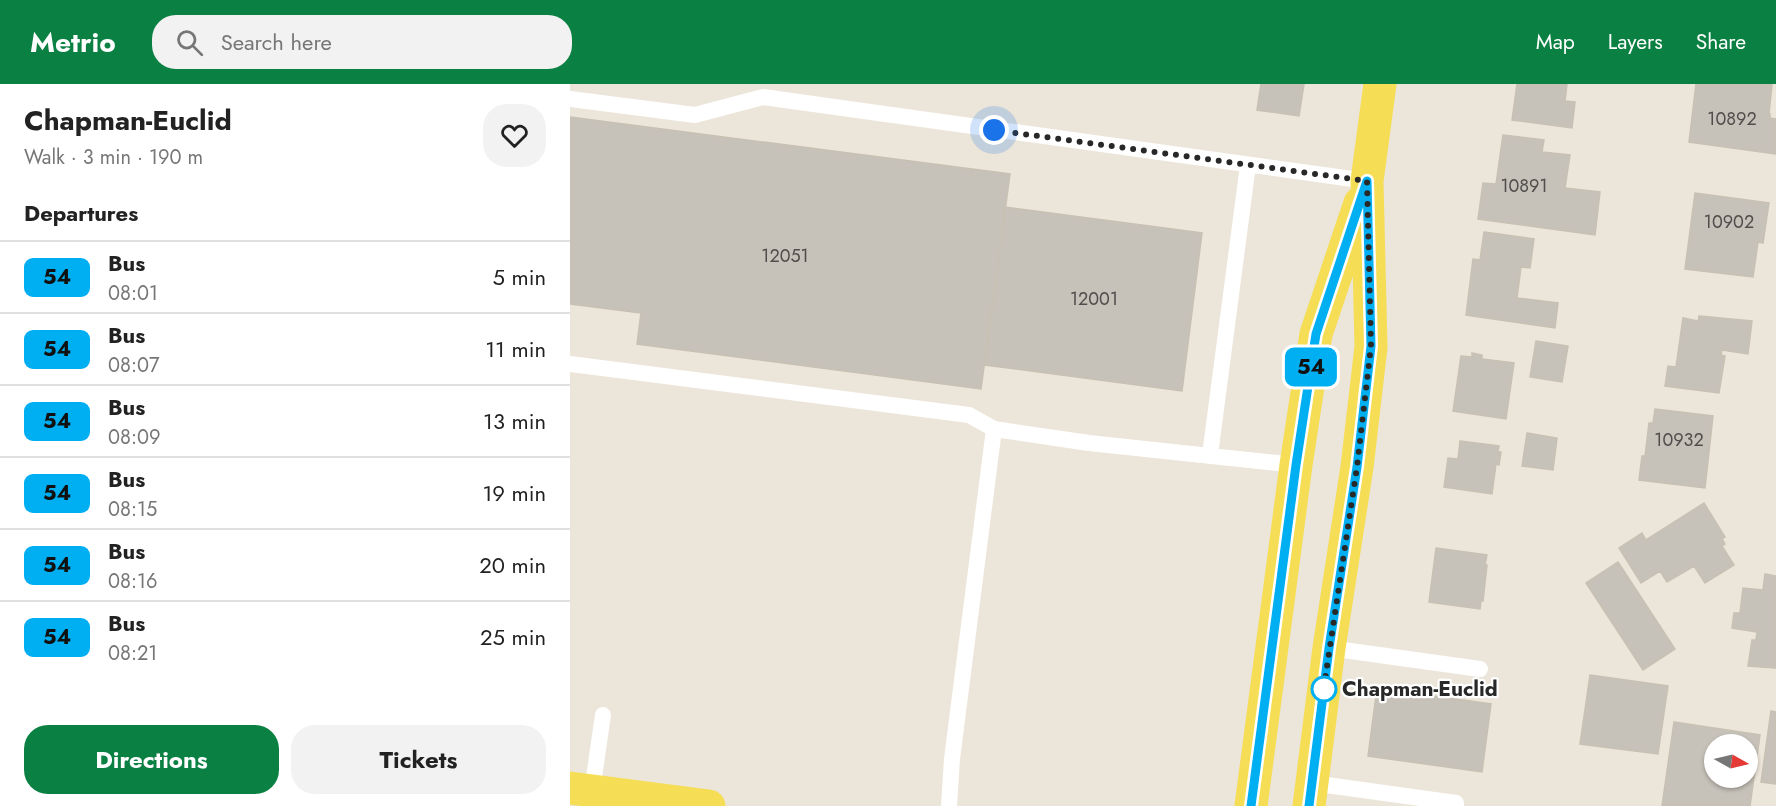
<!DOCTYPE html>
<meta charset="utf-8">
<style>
:root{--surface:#fff;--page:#f2f2f2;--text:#222;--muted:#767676;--line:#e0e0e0;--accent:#0b8043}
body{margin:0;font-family:Jost,sans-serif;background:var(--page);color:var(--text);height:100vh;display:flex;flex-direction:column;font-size:22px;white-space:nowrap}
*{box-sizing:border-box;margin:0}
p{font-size:20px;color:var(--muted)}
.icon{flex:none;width:33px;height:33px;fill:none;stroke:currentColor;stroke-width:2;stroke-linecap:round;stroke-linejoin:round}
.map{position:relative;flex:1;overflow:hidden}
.side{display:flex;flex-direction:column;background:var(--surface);width:570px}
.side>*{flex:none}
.badge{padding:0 12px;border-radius:9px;font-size:21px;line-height:39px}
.needle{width:39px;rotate:98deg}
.controls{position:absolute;left:1134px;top:650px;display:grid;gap:12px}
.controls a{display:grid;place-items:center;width:54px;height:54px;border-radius:50%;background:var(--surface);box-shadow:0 2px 4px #0004;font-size:30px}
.you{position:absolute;width:30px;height:30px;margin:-15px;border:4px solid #fff;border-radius:50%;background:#1a73e8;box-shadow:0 0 0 9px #1a73e833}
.map>.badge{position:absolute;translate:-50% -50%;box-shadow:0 0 0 3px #fff}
h2{padding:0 24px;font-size:22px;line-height:54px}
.round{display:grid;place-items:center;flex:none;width:63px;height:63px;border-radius:24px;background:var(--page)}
.overview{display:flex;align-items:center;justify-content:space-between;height:102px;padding:0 24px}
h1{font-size:28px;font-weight:700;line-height:45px}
.action{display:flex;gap:12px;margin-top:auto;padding:12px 24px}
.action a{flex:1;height:69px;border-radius:24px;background:var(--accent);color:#fff;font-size:24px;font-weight:700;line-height:69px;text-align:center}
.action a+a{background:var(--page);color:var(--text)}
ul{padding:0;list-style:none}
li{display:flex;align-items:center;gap:18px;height:72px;padding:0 24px;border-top:2px solid var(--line)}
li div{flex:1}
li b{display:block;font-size:22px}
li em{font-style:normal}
li .badge{min-width:66px;font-weight:700;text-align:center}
header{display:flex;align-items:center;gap:36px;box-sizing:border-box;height:84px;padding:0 30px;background:var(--accent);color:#fff}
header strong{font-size:28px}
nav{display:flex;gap:33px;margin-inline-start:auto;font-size:21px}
.search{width:420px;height:54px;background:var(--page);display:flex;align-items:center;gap:15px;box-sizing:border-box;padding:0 21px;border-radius:24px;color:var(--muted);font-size:22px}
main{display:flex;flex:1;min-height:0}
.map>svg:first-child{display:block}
.building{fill:#c7c2b9;stroke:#c7c1b3;stroke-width:1.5;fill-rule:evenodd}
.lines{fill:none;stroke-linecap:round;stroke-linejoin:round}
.lane{stroke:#fff;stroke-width:16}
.primary{stroke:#f5dd55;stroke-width:33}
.line-casing{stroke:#fff;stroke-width:14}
.line{stroke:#00aff2;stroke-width:9}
.walk{stroke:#282828;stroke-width:6;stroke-dasharray:0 10.8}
.stop-dot{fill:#fff;stroke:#00aff2;stroke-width:3}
.labels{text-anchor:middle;stroke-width:4.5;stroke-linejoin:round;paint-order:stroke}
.number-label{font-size:18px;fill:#504e4c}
.stop-label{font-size:21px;font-weight:bold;fill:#282828;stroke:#fff;text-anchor:start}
</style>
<header>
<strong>Metrio</strong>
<div class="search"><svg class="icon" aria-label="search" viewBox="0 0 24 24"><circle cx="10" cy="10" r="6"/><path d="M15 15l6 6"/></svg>Search here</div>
<nav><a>Map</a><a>Layers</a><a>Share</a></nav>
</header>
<main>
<section class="side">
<div class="overview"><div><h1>Chapman-Euclid</h1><p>Walk · 3 min · 190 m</p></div><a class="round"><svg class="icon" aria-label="heart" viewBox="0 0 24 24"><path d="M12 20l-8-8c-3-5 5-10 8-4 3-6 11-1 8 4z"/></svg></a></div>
<h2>Departures</h2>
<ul>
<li><span class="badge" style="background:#00aff2;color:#111">54</span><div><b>Bus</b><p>08:01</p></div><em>5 min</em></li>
<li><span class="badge" style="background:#00aff2;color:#111">54</span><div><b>Bus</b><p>08:07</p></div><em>11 min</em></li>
<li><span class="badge" style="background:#00aff2;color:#111">54</span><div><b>Bus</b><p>08:09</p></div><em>13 min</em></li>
<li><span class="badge" style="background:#00aff2;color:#111">54</span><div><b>Bus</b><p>08:15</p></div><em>19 min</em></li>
<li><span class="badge" style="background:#00aff2;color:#111">54</span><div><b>Bus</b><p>08:16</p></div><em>20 min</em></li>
<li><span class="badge" style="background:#00aff2;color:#111">54</span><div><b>Bus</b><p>08:21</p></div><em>25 min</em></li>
</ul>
<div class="action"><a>Directions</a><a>Tickets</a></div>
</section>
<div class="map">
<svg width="1206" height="722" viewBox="0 0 1206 722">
<rect width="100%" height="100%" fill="#ece5d9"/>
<path class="building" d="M691 0H734L729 32 687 26Z
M947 0H997L995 17 1005 18 1002 44 942 36Z
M1126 0H1202L1199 30H1200V34L1206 35V70L1119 58Z
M0 33 440 90 411 305 67 260 71 229 0 220Z
M933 51 974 56 972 68 1000 71 995 104 1030 108 1025 151 908 135 913 99 926 100Z
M1125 109 1199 119 1193 159 1188 158 1183 193 1115 185Z
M435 123 632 149 612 307 415 281Z
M914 148 964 155 960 184 951 183 947 214 988 219 985 244 896 231 903 175 910 176Z
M1129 232 1182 237 1178 270 1152 266 1151 271 1155 272 1149 309 1095 302 1098 282 1106 283 1113 234 1128 237Z
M966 257 998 262 992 298 960 293Z
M902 269 912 271V275L944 279 936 335 883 327 891 272 902 273Z
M1085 325 1143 332 1135 404 1069 396 1072 372H1075L1079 339H1083Z
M957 349 987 354 983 386 952 382Z
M890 357 929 362 928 368H931L929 381 926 380 922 410 874 403 878 374 888 375Z
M1134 419 1155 453 1152 455 1155 460 1152 462 1164 481 1135 499 1124 482 1097 498 1090 487 1071 499 1049 464 1072 449 1076 456Z
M866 464 917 471 915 481H917L913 517H911L910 525 859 518Z
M1048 478 1105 565 1073 586 1016 499Z
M1195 490 1206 492V584L1178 582 1182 556H1186L1187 548 1162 544 1164 529H1170L1173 504 1193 506Z
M1020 591 1098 602 1088 670 1010 660Z
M807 604 921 620 912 688 798 672Z
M1201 627 1206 628V700L1191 698Z
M1104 638 1190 651 1180 722H1092ZM1144 660H1178V693H1144Z"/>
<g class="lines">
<path class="lane" d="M0 15 125 31 193 13 797 97
M0 280 399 331 424 345 519 359 726 381
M640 371 678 81
M759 564 910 585
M742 699 886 719V722
M22 707 33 631
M379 722 382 675 424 345"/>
<path class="primary" d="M0 704 139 722
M681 722 726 381 746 250 790 119
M739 722 759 564 787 383 801 263 797 97 810 0"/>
</g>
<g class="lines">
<defs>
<path id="line" d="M681 722 726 381 746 250 797 97 801 262 787 383 759 564 739 722"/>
</defs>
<use href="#line" class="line-casing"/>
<use href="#line" class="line"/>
<path class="walk" d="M424 46 797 97 801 262 787 383 753 609 754 605"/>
</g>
<circle class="stop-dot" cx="754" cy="605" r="12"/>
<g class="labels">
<g class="number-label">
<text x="1162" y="41">10892</text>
<text x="954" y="108">10891</text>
<text x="1159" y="144">10902</text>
<text x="215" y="178">12051</text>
<text x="524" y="221">12001</text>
<text x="1109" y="362">10932</text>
</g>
<g class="stop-label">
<text x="772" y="612">Chapman-Euclid</text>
</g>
</g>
</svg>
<div class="controls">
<a><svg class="needle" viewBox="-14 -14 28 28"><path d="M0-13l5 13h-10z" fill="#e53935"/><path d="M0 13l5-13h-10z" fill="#767676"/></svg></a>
</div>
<div class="you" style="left:424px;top:46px"></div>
<b class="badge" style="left:741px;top:283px;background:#00aff2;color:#111">54</b>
</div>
</main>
